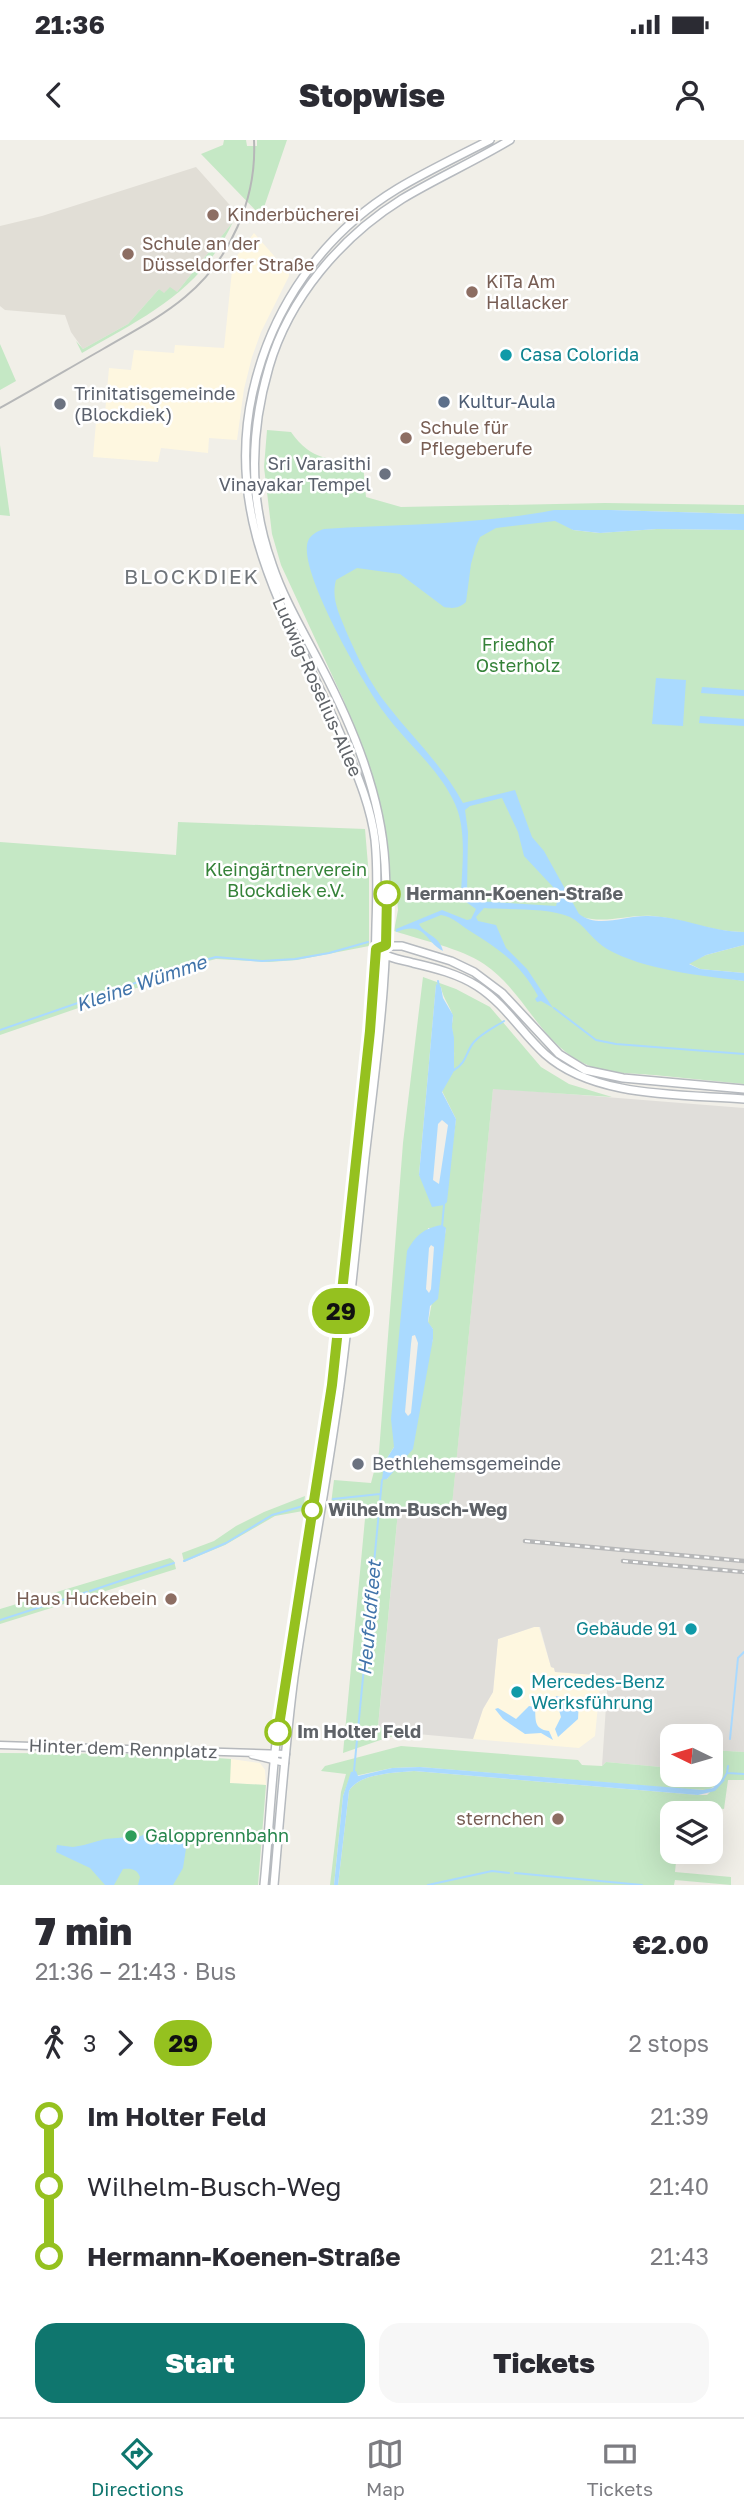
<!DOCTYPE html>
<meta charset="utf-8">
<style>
:root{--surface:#fff;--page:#f7f7f7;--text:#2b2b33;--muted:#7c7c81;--line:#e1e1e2;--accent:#0f766e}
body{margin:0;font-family:"Golos Text",sans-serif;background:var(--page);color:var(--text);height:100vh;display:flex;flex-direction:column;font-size:26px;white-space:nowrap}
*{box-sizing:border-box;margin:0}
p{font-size:23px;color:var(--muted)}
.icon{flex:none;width:38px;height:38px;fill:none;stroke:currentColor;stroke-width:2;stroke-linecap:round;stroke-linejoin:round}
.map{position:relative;height:1745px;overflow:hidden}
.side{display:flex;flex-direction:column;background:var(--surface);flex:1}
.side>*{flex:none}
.badge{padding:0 14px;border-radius:23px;font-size:24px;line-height:46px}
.needle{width:46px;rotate:275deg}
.controls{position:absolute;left:660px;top:1584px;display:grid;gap:14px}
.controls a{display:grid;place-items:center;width:63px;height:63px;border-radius:14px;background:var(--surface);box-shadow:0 7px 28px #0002;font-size:35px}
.map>.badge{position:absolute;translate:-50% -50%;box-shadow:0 0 0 4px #fff}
.legs{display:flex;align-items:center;gap:10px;height:77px;padding:0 35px;font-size:23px}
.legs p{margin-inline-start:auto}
.head{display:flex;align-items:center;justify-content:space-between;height:119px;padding:0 35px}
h1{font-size:38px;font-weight:800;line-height:52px}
.cta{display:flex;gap:14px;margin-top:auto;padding:14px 35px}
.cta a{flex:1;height:80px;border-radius:21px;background:var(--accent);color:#fff;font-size:28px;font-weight:800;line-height:80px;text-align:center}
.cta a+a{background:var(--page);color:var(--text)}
ul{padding:0 35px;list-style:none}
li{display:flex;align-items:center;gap:24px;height:70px;font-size:26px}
li i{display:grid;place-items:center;width:10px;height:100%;margin:0 9px;background:currentColor}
li i::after{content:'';width:18px;height:18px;margin:-9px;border:5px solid;border-radius:50%;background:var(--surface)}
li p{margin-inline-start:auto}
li:first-child i{background:linear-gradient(#0000 50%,currentColor 0)}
li:last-child i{background:linear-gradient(currentColor 50%,#0000 0)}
.status{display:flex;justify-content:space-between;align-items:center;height:49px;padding:0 35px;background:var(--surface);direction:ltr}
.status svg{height:19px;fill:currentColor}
header{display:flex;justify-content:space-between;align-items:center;height:91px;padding:0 35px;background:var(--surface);font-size:32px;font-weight:800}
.menu{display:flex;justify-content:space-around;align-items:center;height:98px;border-top:2px solid var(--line);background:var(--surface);font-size:19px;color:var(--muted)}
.menu a{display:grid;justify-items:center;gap:4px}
.menu .on{color:var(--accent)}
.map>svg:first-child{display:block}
.commercial{fill:#fef7e0}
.industrial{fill:#e0deda}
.education{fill:#e1ded6}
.green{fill:#c5e8c5;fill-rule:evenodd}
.water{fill:#aadaff;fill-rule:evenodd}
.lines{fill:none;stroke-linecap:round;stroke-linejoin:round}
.stream{stroke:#aadaff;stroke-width:2}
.tertiary-casing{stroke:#b5b8bc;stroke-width:9}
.secondary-casing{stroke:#b6babf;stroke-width:10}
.tertiary{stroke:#fff;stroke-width:6}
.secondary{stroke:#fff;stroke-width:7}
.tram{stroke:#b6b7b8;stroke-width:2}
.rail-casing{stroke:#b6b7b8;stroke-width:4.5}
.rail{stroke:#fff;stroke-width:2;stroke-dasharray:5;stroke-linecap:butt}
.line-1-casing{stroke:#fff;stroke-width:16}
.line-1{stroke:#95c11f;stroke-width:10}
.education-dot{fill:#8d6e63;stroke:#fff;stroke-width:2.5}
.culture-dot{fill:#0f9aa8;stroke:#fff;stroke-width:2.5}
.service-dot{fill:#5c6f8a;stroke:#fff;stroke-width:2.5}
.worship-dot{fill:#6b7280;stroke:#fff;stroke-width:2.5}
.stop-1-dot{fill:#fff;stroke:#95c11f;stroke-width:3.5}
.leisure-dot{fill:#2e9e5b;stroke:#fff;stroke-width:2.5}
.labels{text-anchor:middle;stroke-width:5;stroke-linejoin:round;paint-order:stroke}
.education-label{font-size:18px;fill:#785e54;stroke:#fff;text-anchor:start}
.culture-label{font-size:18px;fill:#0d838f;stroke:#fff;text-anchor:start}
.worship-label{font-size:18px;fill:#5b616d;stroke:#fff;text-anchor:start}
.service-label{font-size:18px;fill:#4e5e75;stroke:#fff;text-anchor:start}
.park-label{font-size:18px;fill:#348238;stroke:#fff}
.street-label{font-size:18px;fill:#5f6368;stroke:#fff}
.stop-label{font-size:18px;font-weight:bold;fill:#5f6368;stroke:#fff;text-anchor:start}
.leisure-label{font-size:18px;fill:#27864d;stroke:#fff;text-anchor:start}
.water-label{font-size:19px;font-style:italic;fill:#4174aa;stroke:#fff}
.quarter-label{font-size:21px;letter-spacing:2px;fill:#70757a;stroke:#fff}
</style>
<div class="status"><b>21:36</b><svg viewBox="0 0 49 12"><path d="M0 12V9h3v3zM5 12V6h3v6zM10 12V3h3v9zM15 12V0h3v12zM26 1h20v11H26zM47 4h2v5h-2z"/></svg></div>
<header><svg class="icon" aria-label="back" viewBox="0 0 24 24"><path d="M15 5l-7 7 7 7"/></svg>Stopwise<svg class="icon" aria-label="person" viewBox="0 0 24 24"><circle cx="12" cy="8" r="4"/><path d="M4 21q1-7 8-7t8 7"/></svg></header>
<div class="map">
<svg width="744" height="1745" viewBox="0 0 744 1745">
<rect width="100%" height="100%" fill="#f1efe8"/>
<path class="commercial" d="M254 93 289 133V136L261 192 252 217 244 249 237 300 209 298 208 313 161 308 158 322 93 317 96 282 105 273 109 228 131 230 134 210 174 213 175 205 224 208 233 121Z
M534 1487H539L551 1527 554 1528 555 1532 601 1535 595 1596 579 1608 473 1599 483 1569 493 1552 498 1499Z
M231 1619 260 1623 265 1630 266 1645 229 1643Z"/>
<path class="industrial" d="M493 948 744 968V1612L711 1610 710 1596H672V1628L606 1622 602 1626 608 1536 555 1532 554 1528 551 1527 540 1487H534L498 1499 493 1552 483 1569 473 1599 417 1594V1592L378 1588 398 1371 451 1375Z"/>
<path class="education" d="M196 27 236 72 233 82 177 152 164 154 159 149 128 184 83 209 71 192 65 175 5 170 0 166V86L42 76Z"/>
<path class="green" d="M224 0H246L247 6H257V0H287L261 76 201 14 223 5Z
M233 82C200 152 144 177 82 213L76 201 83 209 128 184 159 149 164 153 170 147 177 152Z
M0 204 16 241 0 250Z
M267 290 291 292C312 322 330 318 363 324L366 357 401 367 605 363 744 365V374L611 370 554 371 573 390 599 393 657 389 744 390V792C712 792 684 779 653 776 628 774 607 784 582 777L641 822 681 831 744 841V944C714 941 684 938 654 935 629 933 604 934 581 922 539 900 523 850 484 824 460 808 421 800 394 791L398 770 396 746 391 745 382 679 344 561 281 425 272 394 264 327Z
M0 305 10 376 0 375Z
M178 682 365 689 369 737V806L297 820 269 822 216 819 189 826 151 843 0 895V702L176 715Z
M744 805V833L700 829 688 823 706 815Z
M423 837 456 849 490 867 541 927 569 944 612 957 493 949 451 1376 398 1371 378 1587 417 1591V1594L389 1597 343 1613 366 1368 331 1364 334 1340 371 1343 379 1312 403 1003ZM436 845 441 847C443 859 452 869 453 877 453 881 451 885 452 888 455 917 457 925 442 951L456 979 444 1065 419 1035ZM428 1088 446 1089 428 1183 433 1189V1199L398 1324 387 1339 384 1323 394 1307Z
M305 1356 303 1371 275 1376 225 1405 184 1422 182 1413 214 1401 236 1386 264 1372Z
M170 1418 174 1421 176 1429 0 1484V1469Z
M401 1606 578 1620 582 1625 602 1626 606 1622 672 1628V1634H710L711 1610 744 1612V1640H728L724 1669 682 1665 681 1673H672V1712H677L675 1732 731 1737V1745L675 1740 674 1745H338L349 1651C359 1633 395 1633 414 1631L698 1655H707L717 1645 708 1650 684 1649 420 1627 392 1628 350 1637 343 1656 334 1745H330L341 1652 346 1634 321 1631 325 1626Z
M0 1613 159 1614 231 1619 230 1643 266 1645 258 1745H0Z"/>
<path class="water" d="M554 370H611L744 374V390L657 389 600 393 573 390 555 381 496 388 480 397 476 406 471 424 466 462C459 468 454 469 444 467L400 434 357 428 336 440C331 459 339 473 346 491 357 516 370 544 388 566 413 598 443 626 463 663L515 650 532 697 544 711 579 774C598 789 626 775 648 776 681 776 711 792 744 792V805L706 815 689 824 700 829 744 833V841C702 836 644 830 607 809 593 801 584 784 570 777 548 767 508 770 484 768L476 777 478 781 496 785 506 808 527 829 553 868 541 861 537 862 535 859 538 856C520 824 501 810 470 791 460 785 453 777 441 775L419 784C425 795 440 796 443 811 424 801 426 780 396 792V789L442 770 467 780 471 779 476 769 466 762 461 754C462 726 467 690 455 664 439 628 405 602 383 571 364 544 297 430 308 401 311 394 318 391 324 389 401 384 478 385 554 370ZM502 658 518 692 524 716 554 748 558 758 556 766 477 761 467 755 468 692 465 670 470 666Z
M656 538 686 540 683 586 652 584Z
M702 547 744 550V556L701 553Z
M700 576 744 579V586L699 583Z
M436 844 441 847 443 858 453 875 452 887 454 898V931L442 952 456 979 447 1062 444 1065 432 1067 419 1035ZM442 980 448 985 439 1044 433 1040 438 984Z
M442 1085 446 1088 438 1159 430 1166 428 1182 433 1189V1199L413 1309 387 1339 382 1340 384 1323 394 1307 391 1279 407 1111C416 1095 424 1088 442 1085ZM431 1105 434 1107 431 1149 429 1153 426 1149 429 1108ZM415 1195 418 1203 411 1273 408 1276 405 1272 411 1204 412 1196Z
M556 1556 579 1561 578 1579 558 1597 555 1589 561 1577 559 1570 554 1565Z
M529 1566 535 1567C536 1579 533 1589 549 1591L553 1600 541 1593 525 1594 503 1579 495 1569 498 1568 516 1579Z
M420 1627 703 1650 713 1648 720 1640H725L715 1651 698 1655 414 1631C395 1633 359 1633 349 1651L338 1745H334L343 1656 351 1632 356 1631 358 1636 392 1628Z
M153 1689 166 1701 181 1699 187 1702 183 1728 173 1745H138L140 1737C137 1729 131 1728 123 1729L114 1745H105L90 1728 56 1712 57 1705 73 1707 84 1705 105 1699 141 1696Z"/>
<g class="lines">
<path class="stream" d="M438 841 439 847
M554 868 596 900 616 904 744 914
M0 890 190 824 216 817 262 821 295 819 329 813 368 802
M454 930C467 923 466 911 474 902 482 893 495 887 504 881
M442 1087 444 1065
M333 1359 380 1354
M184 1421 226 1403 272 1375 303 1366
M90 1451 174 1423
M0 1480 87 1452
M730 1599 738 1518 744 1512
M354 1631 382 1340
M728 1633 744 1634
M722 1641 727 1633 728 1626
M515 1733 642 1745
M428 1745 492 1731 509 1733"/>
<defs>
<path id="tertiary" d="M0 1605 286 1614
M252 1615 285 1623"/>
<path id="secondary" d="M383 806H402L451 821 474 832 502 853 559 914 585 930 623 938 744 949
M382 813C391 819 403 820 413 823 435 828 458 834 477 846 505 864 521 892 545 914 594 958 681 954 744 959
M264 1745C269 1695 271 1644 277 1594 293 1478 315 1363 332 1247 343 1172 349 1097 357 1021 365 943 375 864 376 785 377 757 378 728 375 700 371 668 359 639 347 610 298 489 221 390 253 251 272 167 323 94 397 49 427 31 459 16 490 0
M274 1745C280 1676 285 1606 294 1537 308 1439 327 1343 340 1245 350 1170 357 1094 365 1018 376 921 391 823 385 724 381 655 353 587 321 526 304 493 284 460 272 424 249 360 250 292 269 227 289 158 341 97 402 59 437 38 475 21 510 0"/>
</defs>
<use href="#tertiary" class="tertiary-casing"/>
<use href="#secondary" class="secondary-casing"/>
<use href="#tertiary" class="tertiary"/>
<use href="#secondary" class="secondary"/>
<path class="tram" d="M0 268C34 249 68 229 103 209 130 193 160 178 185 157 230 120 257 59 254 0"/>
<defs>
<path id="rail" d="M525 1401 744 1421
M623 1421 744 1432"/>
</defs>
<use href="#rail" class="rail-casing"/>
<use href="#rail" class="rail"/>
</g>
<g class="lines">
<defs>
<path id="line-1" d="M278 1592 332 1245 370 891 376 809 386 805 387 754"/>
</defs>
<use href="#line-1" class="line-1-casing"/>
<use href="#line-1" class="line-1"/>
</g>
<g class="education-dot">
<circle cx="213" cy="75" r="7"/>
<circle cx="128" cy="114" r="7"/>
<circle cx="472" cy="152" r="7"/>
<circle cx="406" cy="298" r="7"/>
<circle cx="171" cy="1459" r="7"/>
<circle cx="558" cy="1679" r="7"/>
</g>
<g class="culture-dot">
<circle cx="506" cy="215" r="7"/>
<circle cx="691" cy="1489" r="7"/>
<circle cx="517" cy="1552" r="7"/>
</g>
<circle class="service-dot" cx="444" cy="262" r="7"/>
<g class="worship-dot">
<circle cx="60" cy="264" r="7"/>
<circle cx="385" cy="334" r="7"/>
<circle cx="358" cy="1324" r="7"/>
</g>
<g class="stop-1-dot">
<circle cx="387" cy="754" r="12"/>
<circle cx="312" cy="1370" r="9"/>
<circle cx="278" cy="1592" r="12"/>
</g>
<circle class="leisure-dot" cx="131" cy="1696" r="7"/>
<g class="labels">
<g class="education-label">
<text x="227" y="81">Kinderbücherei</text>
<text x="142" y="110">Schule an der<tspan x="142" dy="21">Düsseldorfer Straße</tspan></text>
<text x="486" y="148">KiTa Am<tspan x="486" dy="21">Hallacker</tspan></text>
<text x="420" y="294">Schule für<tspan x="420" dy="21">Pflegeberufe</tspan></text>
<text x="157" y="1465" text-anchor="end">Haus Huckebein</text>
<text x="544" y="1685" text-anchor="end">sternchen</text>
</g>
<g class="culture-label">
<text x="520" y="221">Casa Colorida</text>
<text x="677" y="1495" text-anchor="end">Gebäude 91</text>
<text x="531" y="1548">Mercedes-Benz<tspan x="531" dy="21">Werksführung</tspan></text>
</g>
<g class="worship-label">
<text x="74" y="260">Trinitatisgemeinde<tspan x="74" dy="21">(Blockdiek)</tspan></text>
<text x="371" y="330" text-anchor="end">Sri Varasithi<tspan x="371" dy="21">Vinayakar Tempel</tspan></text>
<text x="372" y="1330">Bethlehemsgemeinde</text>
</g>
<g class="service-label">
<text x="458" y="268">Kultur-Aula</text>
</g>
<g class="park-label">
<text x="518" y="511">Friedhof<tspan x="518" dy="21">Osterholz</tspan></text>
<text x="286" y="736">Kleingärtnerverein<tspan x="286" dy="21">Blockdiek e.V.</tspan></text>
</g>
<g class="street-label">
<text transform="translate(317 547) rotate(66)" y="6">Ludwig-Roselius-Allee</text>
<text transform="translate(123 1609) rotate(2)" y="6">Hinter dem Rennplatz</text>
</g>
<g class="stop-label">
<text x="406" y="760">Hermann-Koenen-Straße</text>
<text x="328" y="1376">Wilhelm-Busch-Weg</text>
<text x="297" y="1598">Im Holter Feld</text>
</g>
<g class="leisure-label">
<text x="145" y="1702">Galopprennbahn</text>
</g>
<g class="water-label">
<text transform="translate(141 843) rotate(-19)" y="7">Kleine Wümme</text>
<text transform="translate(369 1478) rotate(-85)" y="7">Heufeldfleet</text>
</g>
<g class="quarter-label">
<text x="192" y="444">BLOCKDIEK</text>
</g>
</g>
</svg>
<div class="controls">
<a><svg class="needle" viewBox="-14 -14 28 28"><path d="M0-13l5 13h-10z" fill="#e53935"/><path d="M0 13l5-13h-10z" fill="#7c7c81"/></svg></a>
<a><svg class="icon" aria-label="layers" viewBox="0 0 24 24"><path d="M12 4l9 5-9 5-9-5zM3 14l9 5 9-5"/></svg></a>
</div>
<b class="badge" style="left:341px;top:1171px;background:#95c11f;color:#111">29</b>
</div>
<section class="side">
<div class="head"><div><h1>7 min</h1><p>21:36 – 21:43 · Bus</p></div><b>€2.00</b></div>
<div class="legs"><svg class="icon" aria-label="walk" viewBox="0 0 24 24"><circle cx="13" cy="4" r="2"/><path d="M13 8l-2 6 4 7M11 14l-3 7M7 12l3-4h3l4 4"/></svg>3<svg class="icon" aria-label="forward" viewBox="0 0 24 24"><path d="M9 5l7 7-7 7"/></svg><b class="badge" style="background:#95c11f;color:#111">29</b><p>2 stops</p></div>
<ul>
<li><i style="color:#95c11f"></i><b>Im Holter Feld</b><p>21:39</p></li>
<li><i style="color:#95c11f"></i><span>Wilhelm-Busch-Weg</span><p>21:40</p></li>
<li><i style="color:#95c11f"></i><b>Hermann-Koenen-Straße</b><p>21:43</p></li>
</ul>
<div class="cta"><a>Start</a><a>Tickets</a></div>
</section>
<nav class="menu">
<a class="on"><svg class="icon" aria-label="directions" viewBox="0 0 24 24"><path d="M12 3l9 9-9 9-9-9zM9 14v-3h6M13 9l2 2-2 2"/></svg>Directions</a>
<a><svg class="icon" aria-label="map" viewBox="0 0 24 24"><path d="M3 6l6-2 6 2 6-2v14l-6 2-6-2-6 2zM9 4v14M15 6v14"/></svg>Map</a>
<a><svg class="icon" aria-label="tickets" viewBox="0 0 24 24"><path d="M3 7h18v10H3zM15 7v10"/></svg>Tickets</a>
</nav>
